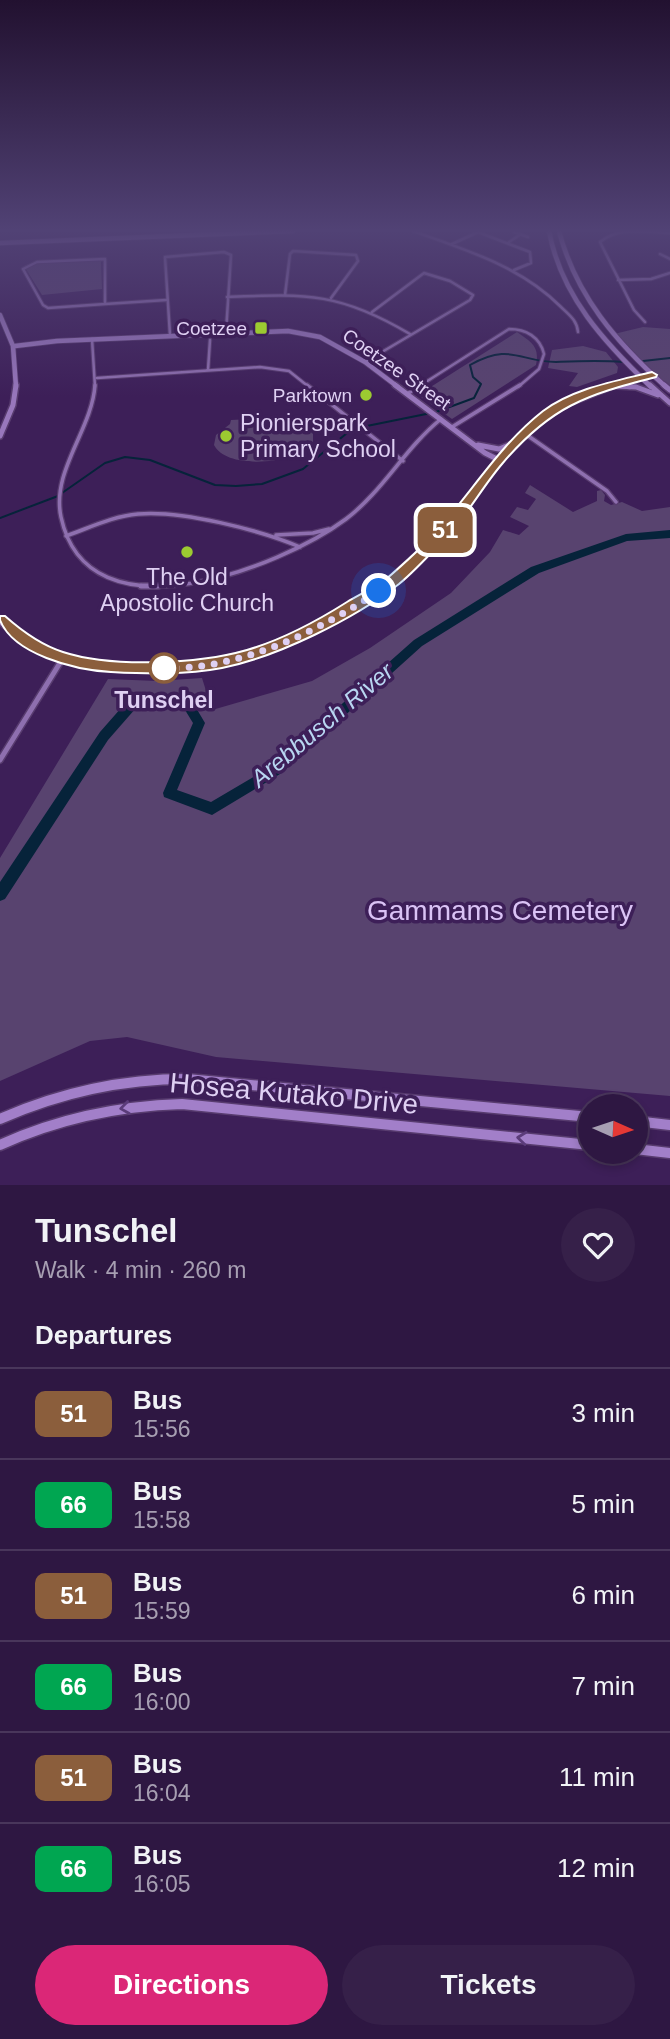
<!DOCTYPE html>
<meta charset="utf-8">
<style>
:root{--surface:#2e1742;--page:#362049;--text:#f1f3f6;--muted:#a79fb2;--line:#49365b;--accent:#db2777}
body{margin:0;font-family:Arial,sans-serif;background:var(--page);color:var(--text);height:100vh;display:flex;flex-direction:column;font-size:26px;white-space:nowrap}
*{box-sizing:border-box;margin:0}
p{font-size:23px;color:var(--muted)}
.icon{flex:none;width:38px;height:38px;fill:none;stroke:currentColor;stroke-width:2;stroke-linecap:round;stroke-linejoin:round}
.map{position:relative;height:1185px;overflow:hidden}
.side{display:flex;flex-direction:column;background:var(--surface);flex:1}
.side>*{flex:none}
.badge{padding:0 14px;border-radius:10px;font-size:24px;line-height:46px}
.needle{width:46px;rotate:93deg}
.fabs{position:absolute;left:578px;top:1094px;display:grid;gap:14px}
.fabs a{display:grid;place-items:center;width:70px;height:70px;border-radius:50%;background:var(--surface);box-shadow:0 4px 10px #0003,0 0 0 2px var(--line);font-size:35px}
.you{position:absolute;width:35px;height:35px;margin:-18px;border:5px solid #fff;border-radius:50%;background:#1a73e8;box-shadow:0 0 0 10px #1a73e833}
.map>.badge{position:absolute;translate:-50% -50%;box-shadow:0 0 0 4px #fff}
h2{padding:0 35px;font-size:26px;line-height:63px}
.round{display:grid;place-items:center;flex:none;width:74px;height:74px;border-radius:37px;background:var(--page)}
.head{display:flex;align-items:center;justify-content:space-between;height:119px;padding:0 35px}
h1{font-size:33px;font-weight:600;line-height:52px}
.action{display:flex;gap:14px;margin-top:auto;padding:14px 35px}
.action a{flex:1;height:80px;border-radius:42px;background:var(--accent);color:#fff;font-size:28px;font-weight:600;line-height:80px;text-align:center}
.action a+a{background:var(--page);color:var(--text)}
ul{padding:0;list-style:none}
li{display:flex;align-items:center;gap:21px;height:91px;padding:0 35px;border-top:2px solid var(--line)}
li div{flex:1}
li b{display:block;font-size:26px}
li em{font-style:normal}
li .badge{min-width:77px;font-weight:700;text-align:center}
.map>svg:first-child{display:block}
.green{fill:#58436f}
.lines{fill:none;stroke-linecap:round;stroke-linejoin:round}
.stream{stroke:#06233a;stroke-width:2}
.river{fill:#06233a;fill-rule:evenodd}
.street-far2-casing{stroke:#583c6f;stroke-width:4.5}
.street-far1-casing{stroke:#583c6f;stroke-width:6}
.street-casing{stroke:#583c6f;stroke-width:8}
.secondary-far2-casing{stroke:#583c6f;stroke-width:6}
.secondary-far1-casing{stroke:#583c6f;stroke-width:8}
.secondary-casing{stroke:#583c6f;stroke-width:10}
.primary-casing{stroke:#583c6f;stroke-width:13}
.street-far2{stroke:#8e6faf;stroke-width:2.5}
.street-far1{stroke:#8e6faf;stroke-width:3.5}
.street{stroke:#8e6faf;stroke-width:5}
.secondary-far2{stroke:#9877bc;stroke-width:4.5}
.secondary-far1{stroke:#9877bc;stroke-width:5}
.secondary{stroke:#9877bc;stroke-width:7}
.primary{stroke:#a27fc9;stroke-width:10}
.oneway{stroke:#5b3c7a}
.line{fill:#8b5e3c;stroke:#fff;stroke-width:2}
.walk{stroke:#dfd0f3;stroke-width:7;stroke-dasharray:0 12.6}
.poi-dot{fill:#9cca31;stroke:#3d1f58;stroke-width:2.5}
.stop-dot{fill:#fff;stroke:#8b5e3c;stroke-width:3.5}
.labels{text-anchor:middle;stroke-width:7;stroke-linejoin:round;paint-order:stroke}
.far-poi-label{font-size:19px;fill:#dfd0f3;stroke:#3d1f58;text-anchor:end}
.far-street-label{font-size:19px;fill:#dfd0f3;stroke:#3d1f58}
.poi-label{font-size:23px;fill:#dfd0f3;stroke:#3d1f58;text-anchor:start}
.stop-label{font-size:23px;font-weight:bold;fill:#dfd0f3;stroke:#3d1f58}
.water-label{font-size:24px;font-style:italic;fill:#b8d6f1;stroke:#3d1f58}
.near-park-label{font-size:28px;fill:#dac3f5;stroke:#3d1f58}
.near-street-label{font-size:28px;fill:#dfd0f3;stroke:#3d1f58}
</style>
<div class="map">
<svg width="670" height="1185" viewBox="0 0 670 1185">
<rect width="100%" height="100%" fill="#3d1f58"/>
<path class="green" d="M97 259 101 261 102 289 42 295 24 266 32 263Z
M643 327 670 329V390L614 334Z
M517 332C531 342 540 346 536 365L452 419 418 395Z
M583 346 606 352 618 367 617 373 577 387 569 386 578 373 548 368 552 350Z
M310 416 311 420 301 421 313 432V442C299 464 227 471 214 445L216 435 230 424 231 420Z
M530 485 573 512 597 501V491L601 490 605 495 604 501 611 505 622 502 642 511 670 507V1096L216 1057 127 1037 90 1041 0 1081V858L108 679 157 681 202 678 212 710 312 681 370 648 451 593 490 552 503 530 519 535 529 526 510 517 517 507 528 510 536 499 525 493Z"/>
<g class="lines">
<path class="stream" d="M643 361 670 358
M436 412 474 398 481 384 473 377 470 365C511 342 519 362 556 362 580 361 599 360 623 362
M62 493 105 463 125 457 150 460 215 485 236 486 262 484 303 469 352 429 431 413
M0 518 58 496"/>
<path class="river" d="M670 530V538L627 541 539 573 422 646 280 774 212 815 164 797 163 793 193 723 182 705 136 708 108 740 5 899 0 901V882L100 732 129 699 185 695 189 696 205 723 177 790 211 802 272 766 414 640 531 567 626 534Z"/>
<defs>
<path id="street-far2" d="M413 231C466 250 520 266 560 306 569 315 577 320 578 332
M514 232 528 237
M509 242 521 234
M452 244 478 232 530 252 531 263 514 270
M660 254 670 259
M105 259V304L48 308 43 305 23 269 37 262Z
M618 280 651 279 670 273
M285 295 290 254 293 251 356 255 358 261 331 298
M227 297C307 294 339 292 410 334
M105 304 166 300
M645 322 634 310 600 242C619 226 647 232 670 233
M170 335 165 257 224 252 231 255 226 332
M92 339 95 387
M365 362 470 300 473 295 450 281 424 273 372 312
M208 370 210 340
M97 378 260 367 289 371 309 387
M418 387 509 329C526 329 540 337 544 354L539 369 518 387"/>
<path id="street-far1" d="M95 385C92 430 51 471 61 517 88 643 280 568 346 519 383 491 405 448 441 419
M307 385 403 461
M407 394 421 385
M452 427 520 385
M524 433 607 491 616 502
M276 535 313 533 329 529
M66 536C89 528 113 516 138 514 181 510 260 530 300 547"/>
<path id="street" d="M141 586H158
M0 760 63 658"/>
<path id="secondary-far2" d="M549 231C561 296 605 343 651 387
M559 231C576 296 617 343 666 387
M0 243 293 231
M0 315 13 346 16 387
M15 346 57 341 288 331 320 337 365 362 398 387
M618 386 630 387
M610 387 652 375"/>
<path id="secondary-far1" d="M395 385 485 453 499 460
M650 385 670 403
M664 385 670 390
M618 386 636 387 658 395
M0 436 13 405 16 385
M478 445 499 449 512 444
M381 587 443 532 491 469 527 431 562 406 615 385"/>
<path id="secondary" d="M0 620C98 711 290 662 384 586"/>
<path id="primary" d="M0 1119C61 1092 121 1079 187 1079L590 1117
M635 1121 670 1125
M0 1145C59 1118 118 1106 182 1104L590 1145
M635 1149 670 1153"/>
</defs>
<use href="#street-far2" class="street-far2-casing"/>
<use href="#street-far1" class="street-far1-casing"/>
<use href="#street" class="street-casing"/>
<use href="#secondary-far2" class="secondary-far2-casing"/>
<use href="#secondary-far1" class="secondary-far1-casing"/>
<use href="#secondary" class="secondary-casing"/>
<use href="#primary" class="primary-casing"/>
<use href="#street-far2" class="street-far2"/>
<use href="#street-far1" class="street-far1"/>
<use href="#street" class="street"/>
<use href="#secondary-far2" class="secondary-far2"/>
<use href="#secondary-far1" class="secondary-far1"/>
<use href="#secondary" class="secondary"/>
<use href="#primary" class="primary"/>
</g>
<defs><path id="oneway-chevron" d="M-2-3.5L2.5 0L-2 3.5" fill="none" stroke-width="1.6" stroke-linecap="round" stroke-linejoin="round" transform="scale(1.75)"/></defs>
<g class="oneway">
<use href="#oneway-chevron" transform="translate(125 1108) rotate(172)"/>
<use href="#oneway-chevron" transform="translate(522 1138) rotate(-174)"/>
</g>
<linearGradient id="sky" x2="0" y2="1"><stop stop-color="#221130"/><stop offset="0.58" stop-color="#514275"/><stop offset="1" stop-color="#514275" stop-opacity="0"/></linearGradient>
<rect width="670" height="397" fill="url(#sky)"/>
<path class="line" d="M652 372 657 375 656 377C586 395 551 406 502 464 483 486 468 514 448 535 432 552 416 570 399 584 354 619 277 657 222 668 185 675 148 674 111 672 74 670 13 654 0 620V616H5C23 632 41 645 63 652 112 668 198 664 247 650 281 640 317 621 347 602 362 593 380 585 392 574 409 559 427 543 441 526 475 487 502 443 543 411 574 388 616 381 652 372Z"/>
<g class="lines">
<path class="walk" d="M164 668C240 670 317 632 379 591"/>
</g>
<g class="poi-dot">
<rect x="254" y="321" width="14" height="14" rx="3.5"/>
<circle cx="366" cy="395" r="7"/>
<circle cx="226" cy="436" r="7"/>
<circle cx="187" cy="552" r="7"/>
</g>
<circle class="stop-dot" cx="164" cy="668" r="14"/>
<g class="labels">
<g class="far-poi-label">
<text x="247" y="335">Coetzee</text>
<text x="352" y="402">Parktown</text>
</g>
<g class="far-street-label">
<text transform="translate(397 369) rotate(35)" y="7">Coetzee Street</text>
</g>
<g class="poi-label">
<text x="240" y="431">Pionierspark<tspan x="240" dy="26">Primary School</tspan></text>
<text x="187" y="585" text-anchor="middle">The Old<tspan x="187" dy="26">Apostolic Church</tspan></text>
</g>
<g class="stop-label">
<text x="164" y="708">Tunschel</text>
</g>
<g class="water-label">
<text transform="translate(322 725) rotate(-40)" y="8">Arebbusch River</text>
</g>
<g class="near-park-label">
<text x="500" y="920">Gammams Cemetery</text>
</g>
<g class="near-street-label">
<text transform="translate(294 1093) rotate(5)" y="10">Hosea Kutako Drive</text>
</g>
</g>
</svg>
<div class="fabs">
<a><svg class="needle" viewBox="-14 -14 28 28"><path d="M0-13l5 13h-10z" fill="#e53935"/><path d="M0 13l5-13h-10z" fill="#a79fb2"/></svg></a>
</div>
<div class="you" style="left:379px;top:591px"></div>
<b class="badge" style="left:445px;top:530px;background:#8b5e3c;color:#fff">51</b>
</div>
<section class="side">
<div class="head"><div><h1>Tunschel</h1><p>Walk · 4 min · 260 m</p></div><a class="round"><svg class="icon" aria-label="heart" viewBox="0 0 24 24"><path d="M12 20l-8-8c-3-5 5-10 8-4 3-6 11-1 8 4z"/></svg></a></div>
<h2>Departures</h2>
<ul>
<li><span class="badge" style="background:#8b5e3c;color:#fff">51</span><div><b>Bus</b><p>15:56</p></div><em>3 min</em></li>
<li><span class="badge" style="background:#00a651;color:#fff">66</span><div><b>Bus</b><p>15:58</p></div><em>5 min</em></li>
<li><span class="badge" style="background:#8b5e3c;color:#fff">51</span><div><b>Bus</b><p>15:59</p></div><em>6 min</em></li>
<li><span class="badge" style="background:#00a651;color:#fff">66</span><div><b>Bus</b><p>16:00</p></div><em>7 min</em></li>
<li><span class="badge" style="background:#8b5e3c;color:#fff">51</span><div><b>Bus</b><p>16:04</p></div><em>11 min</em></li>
<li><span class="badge" style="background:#00a651;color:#fff">66</span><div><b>Bus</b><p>16:05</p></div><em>12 min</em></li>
</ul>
<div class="action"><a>Directions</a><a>Tickets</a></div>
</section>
